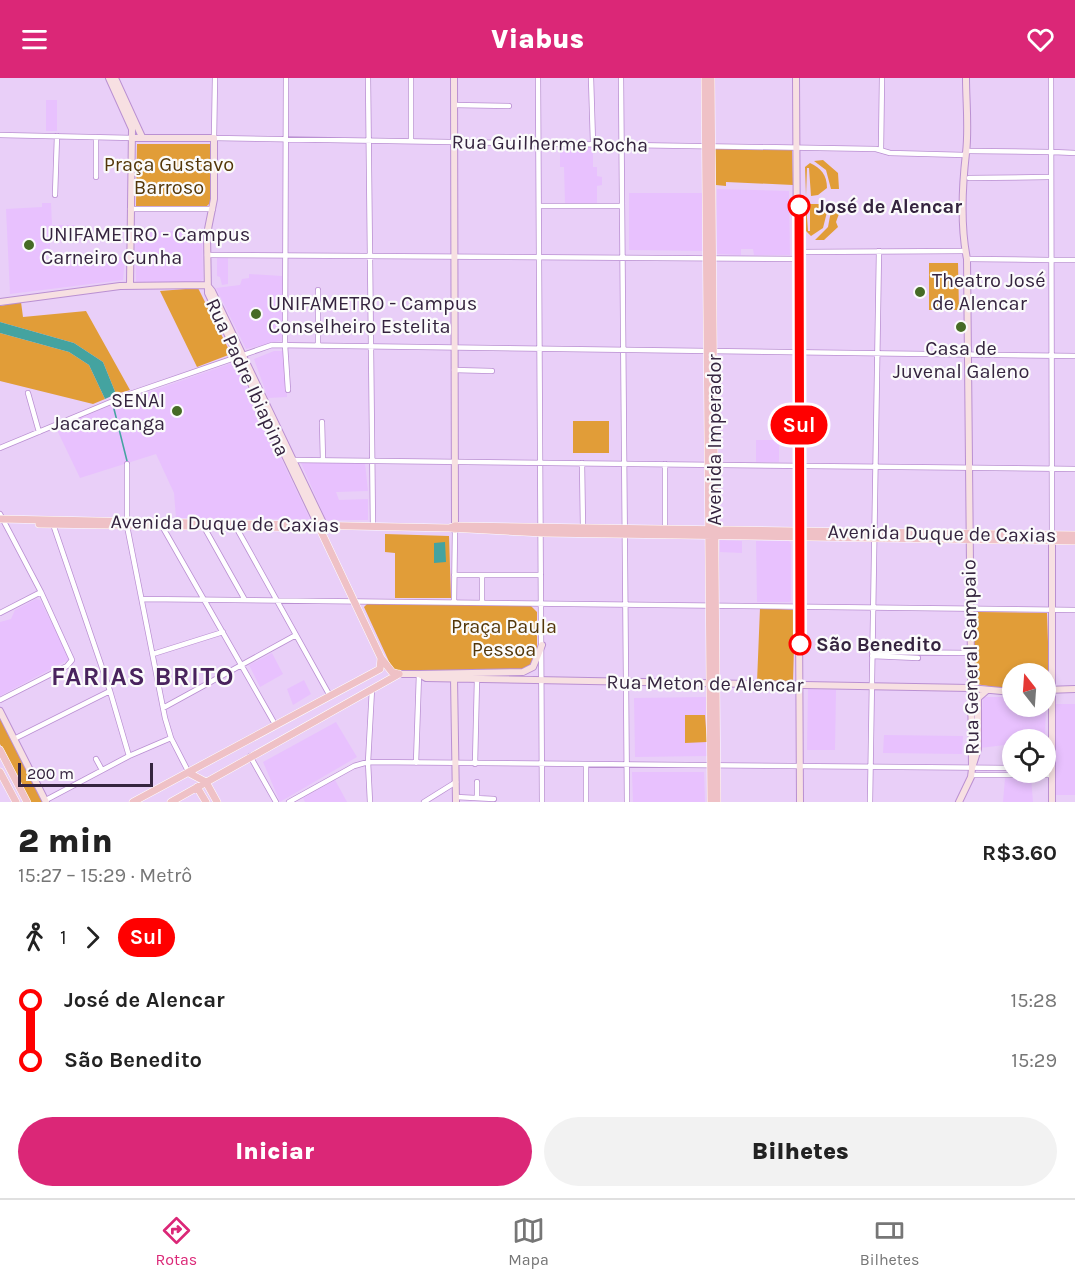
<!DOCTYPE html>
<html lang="pt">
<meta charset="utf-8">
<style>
:root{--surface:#fff;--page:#f2f2f2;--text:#222;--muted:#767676;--line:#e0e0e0;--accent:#db2777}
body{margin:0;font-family:Karla,sans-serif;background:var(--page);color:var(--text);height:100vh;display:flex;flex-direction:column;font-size:22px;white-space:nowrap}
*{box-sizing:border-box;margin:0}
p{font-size:20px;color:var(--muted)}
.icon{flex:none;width:33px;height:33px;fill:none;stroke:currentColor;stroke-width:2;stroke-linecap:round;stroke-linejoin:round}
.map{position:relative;height:724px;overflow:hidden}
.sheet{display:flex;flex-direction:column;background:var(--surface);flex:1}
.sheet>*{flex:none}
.badge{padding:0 12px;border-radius:20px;font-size:21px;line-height:39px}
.needle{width:39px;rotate:343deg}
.fabs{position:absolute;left:1002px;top:585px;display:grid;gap:12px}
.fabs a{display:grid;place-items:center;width:54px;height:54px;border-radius:50%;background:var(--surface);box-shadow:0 3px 9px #0003;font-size:30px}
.scale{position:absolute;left:18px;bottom:15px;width:135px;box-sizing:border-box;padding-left:6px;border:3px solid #35243f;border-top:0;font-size:16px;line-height:21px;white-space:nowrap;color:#35243f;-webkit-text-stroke:4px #fbfbfb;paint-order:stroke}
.map>.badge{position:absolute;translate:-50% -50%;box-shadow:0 0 0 3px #fff}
.legs{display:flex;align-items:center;gap:9px;height:66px;padding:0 18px;font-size:20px}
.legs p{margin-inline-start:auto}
.head{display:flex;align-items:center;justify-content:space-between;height:102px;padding:0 18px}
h1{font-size:33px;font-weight:800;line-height:45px}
.action{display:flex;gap:12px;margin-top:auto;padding:12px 18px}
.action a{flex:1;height:69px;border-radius:36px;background:var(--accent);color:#fff;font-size:24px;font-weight:800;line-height:69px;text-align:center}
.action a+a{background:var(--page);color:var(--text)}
ul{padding:0 18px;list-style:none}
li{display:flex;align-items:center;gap:21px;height:60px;font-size:22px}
li i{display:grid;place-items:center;width:9px;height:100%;margin:0 8px;background:currentColor}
li i::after{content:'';width:15px;height:15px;margin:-8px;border:4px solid;border-radius:50%;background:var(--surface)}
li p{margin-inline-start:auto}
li:first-child i{background:linear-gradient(#0000 50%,currentColor 0)}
li:last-child i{background:linear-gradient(currentColor 50%,#0000 0)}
header{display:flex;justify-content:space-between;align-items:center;height:78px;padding:0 18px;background:var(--accent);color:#fff;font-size:27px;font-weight:800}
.dock{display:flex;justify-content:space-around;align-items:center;height:84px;border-top:2px solid var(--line);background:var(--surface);font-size:16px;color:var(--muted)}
.dock a{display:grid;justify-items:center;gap:3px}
.dock .current{color:var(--accent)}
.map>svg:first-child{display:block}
.built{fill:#e8c1fe}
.green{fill:#e19d38}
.water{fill:#44a3a0}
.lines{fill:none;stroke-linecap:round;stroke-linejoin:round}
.stream{stroke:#44a3a0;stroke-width:1.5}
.street-casing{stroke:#ba90d2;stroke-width:6}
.secondary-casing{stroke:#ba90d2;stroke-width:8}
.primary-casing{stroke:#fff;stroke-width:8}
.street{stroke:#fff;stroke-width:4.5}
.secondary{stroke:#f7e0e2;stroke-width:6}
.primary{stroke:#efc1c6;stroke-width:7}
.line-1-casing{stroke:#fff;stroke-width:14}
.line-1{stroke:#f00;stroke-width:9}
.stop-1-dot{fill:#fff;stroke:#f00;stroke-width:3}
.poi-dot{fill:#466b25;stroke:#fbfbfb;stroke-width:2}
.labels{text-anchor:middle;stroke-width:4.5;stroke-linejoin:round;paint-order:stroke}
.street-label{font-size:20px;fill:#35243f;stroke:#fbfbfb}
.park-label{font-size:20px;fill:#543709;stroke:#fbfbfb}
.stop-label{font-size:20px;font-weight:bold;fill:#35243f;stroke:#fbfbfb;text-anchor:start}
.poi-label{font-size:20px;fill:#35243f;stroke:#fbfbfb;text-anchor:start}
.district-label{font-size:26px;font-weight:bold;letter-spacing:1.5px;fill:#49235d;stroke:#fbfbfb}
</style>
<header><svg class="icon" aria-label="menu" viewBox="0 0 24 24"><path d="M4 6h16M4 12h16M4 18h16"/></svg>Viabus<svg class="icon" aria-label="heart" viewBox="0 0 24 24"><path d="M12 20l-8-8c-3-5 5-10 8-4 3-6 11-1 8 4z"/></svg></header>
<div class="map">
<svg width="1075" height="724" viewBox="0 0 1075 724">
<rect width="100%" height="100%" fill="#e9cff8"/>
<path class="built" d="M46 22H57V53H46Z
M560 68 593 69V89H597V98L602 99V107L597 108V125H565L564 89H560Z
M717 111 789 113 790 177H754L753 171H741V177L717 176Z
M629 115H702L703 173 629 172Z
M42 125H51L52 147H76V163H50V174H44L43 184H49V188H76L77 179H125L123 202 10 216 6 131 42 129Z
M135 153H202L203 201 200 204H136Z
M228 179V206L222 207 220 199 217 198V180Z
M249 196 282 198 284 262 246 271 216 210 240 207 242 201 249 200Z
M274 273H285L287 319 268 320 254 281Z
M235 284 310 441 176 440 174 415 156 376 80 400 56 350 117 325Z
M756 362H779V384H756Z
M301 385H365L368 413 336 414 339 422 368 421V442H326Z
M720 462 742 463V475L720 474Z
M756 463H789L791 466V523L789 524H757Z
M36 521 40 522 70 581 0 618V544L11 541 15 532Z
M272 575 283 596 260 609 249 587Z
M304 602 311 616 293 627 287 611Z
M808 611 836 612 835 672H807Z
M706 619 707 678 635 679 634 620Z
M983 619H1012V628H1046V621L1045 661 1012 662V665L1005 667 980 670Z
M1056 626H1075V717H1056Z
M336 644 357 679 280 724 263 684Z
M884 657 963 658 962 676 883 675Z
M632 694H704L705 724H633Z
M1031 699 1033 724H1003L1005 700Z
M335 702 347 724H305L303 720Z"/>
<path class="green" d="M137 66H211V124L207 128H136Z
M715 71H792L793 107 726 104V108L716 107Z
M823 82 838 95 839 111H831L826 92 814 83Z
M810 85C821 90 827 97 827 110L818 117 811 118 809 90H807L806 118 805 89Z
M806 126 808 153H810V126H819L827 134 823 150 811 158 806 153Z
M831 133H840L836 144 838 149 824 162H815L828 149Z
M929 185H958L959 232H929Z
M198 210 231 276 197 289 160 213Z
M21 224 23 239 86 233 130 312 116 316 103 284 74 265 0 244V228Z
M0 255 69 274 89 287 105 321 93 326 0 303Z
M573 343H609V375H573Z
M385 456 449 458 451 520H395V475L385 474Z
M367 526 530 527 537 534V578L534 586 521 592H396L392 590 364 529Z
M760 530 795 532 793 604H757Z
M978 534 1047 535 1049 593 1047 607 1046 608V596H1012V612L976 606 974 602V539Z
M685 637H705L707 664 685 665Z
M0 640 43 724H30L0 666Z"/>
<path class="water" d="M0 244 74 265 103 284 116 316 105 321 89 287 69 274 0 255Z
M445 464 446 484 434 485V465Z"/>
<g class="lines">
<path class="stream" d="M114 331 127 383"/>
<defs>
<path id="street" d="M215 0 214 60 876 71 890 75 965 77
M286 0 285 267 288 312
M368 0 373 449
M538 0 542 724
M591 0 593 65
M621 0 627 724
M1051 0 1052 456
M454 27 509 28
M0 57 133 60
M96 59V99
M411 63V0
M881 71 882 0
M969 73 1049 74
M1053 74 1075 75
M969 100 1048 99
M55 117 57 58
M539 128H622
M130 131H213
M798 174 965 173
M207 177 798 181
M969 181 1049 182
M1054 182H1075
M318 212V267
M454 292 492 293
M28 315 39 354
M322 344 323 382
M0 370 130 316 272 267 1075 278
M292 382 1075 391
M582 385 583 450
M127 386V448L165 640 171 660 189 695
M665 386V451
M0 436 41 514 72 582 67 588 0 622
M53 446 110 613 129 678
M162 448 276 648
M204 449 245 522
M236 449 330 618
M454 497H541
M482 497V525
M143 521 1075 532
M454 524 455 453
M0 535 41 514
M872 574 971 575
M153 576 223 554
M872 578 918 580
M163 630 296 557
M14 661 110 613
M250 678 276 724
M96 681 102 692
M416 685 419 596
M475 686 477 601
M586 688V724
M1046 690 1052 691
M971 697H1052
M456 719 494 721
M477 720V704
M46 722 129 678 171 660
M289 724 354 688 368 684 1012 690
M370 724 368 684 372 611
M424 724 456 704
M870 724 879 173"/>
<path id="secondary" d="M109 0 132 51 130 207
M115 0 142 59
M454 0 455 452
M796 0 800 724
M133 60H214V121L207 156 208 215 318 447
M207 207 212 213 325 449
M0 224 120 208 207 207
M399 596H419L426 600 970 610 1012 614
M420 596 523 594 533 589 542 567
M454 600 456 724
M1046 612 1075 611
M0 633 46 724
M972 690 978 671V620L986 613
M959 724 971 699 972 691 967 181C960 146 962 110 966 75 969 50 966 24 966 0
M1052 724V460"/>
<path id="primary" d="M705 0 711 724
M711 0 717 724
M0 441 449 450 455 448 1075 457
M39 446 318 450
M318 447 381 580 392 594 399 596
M449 450 543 455 1075 463
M0 672 27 724
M0 694 16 724
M189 695 206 704 217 724
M197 709 206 724
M133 724 380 591 381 580
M171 724 399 596"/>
</defs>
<use href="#street" class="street-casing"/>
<use href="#secondary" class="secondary-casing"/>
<use href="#primary" class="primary-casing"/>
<use href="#street" class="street"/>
<use href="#secondary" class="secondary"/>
<use href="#primary" class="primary"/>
</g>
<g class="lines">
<defs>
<path id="line-1" d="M799 128 800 566"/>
</defs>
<use href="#line-1" class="line-1-casing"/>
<use href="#line-1" class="line-1"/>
</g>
<g class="stop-1-dot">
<circle cx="799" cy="128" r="10"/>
<circle cx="800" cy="566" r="10"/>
</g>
<g class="poi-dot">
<circle cx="29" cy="167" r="6"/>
<circle cx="920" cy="214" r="6"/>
<circle cx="256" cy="236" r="6"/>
<circle cx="961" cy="249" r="6"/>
<circle cx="177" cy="333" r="6"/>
</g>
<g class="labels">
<g class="street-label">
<text transform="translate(550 65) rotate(1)" y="7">Rua Guilherme Rocha</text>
<text transform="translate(248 299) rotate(65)" y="7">Rua Padre Ibiapina</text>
<text transform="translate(714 362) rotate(-90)" y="7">Avenida Imperador</text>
<text transform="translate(225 445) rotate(1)" y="7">Avenida Duque de Caxias</text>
<text transform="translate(942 455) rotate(1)" y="7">Avenida Duque de Caxias</text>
<text transform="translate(970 579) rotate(-91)" y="7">Rua General Sampaio</text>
<text transform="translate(705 605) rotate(1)" y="7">Rua Meton de Alencar</text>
</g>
<g class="park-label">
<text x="169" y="93">Praça Gustavo<tspan x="169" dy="23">Barroso</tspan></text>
<text x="504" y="555">Praça Paula<tspan x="504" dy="23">Pessoa</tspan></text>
</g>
<g class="stop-label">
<text x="816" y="135">José de Alencar</text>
<text x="816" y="573">São Benedito</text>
</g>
<g class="poi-label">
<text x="41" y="163">UNIFAMETRO - Campus<tspan x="41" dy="23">Carneiro Cunha</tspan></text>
<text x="932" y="209">Theatro José<tspan x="932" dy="23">de Alencar</tspan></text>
<text x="268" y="232">UNIFAMETRO - Campus<tspan x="268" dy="23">Conselheiro Estelita</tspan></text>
<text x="961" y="277" text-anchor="middle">Casa de<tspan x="961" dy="23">Juvenal Galeno</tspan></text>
<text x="165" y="329" text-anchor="end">SENAI<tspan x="165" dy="23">Jacarecanga</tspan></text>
</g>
<g class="district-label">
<text x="143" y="607">FARIAS BRITO</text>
</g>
</g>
</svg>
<div class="fabs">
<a><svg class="needle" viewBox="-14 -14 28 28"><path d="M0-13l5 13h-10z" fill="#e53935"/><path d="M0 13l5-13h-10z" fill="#767676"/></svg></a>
<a><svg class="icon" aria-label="locate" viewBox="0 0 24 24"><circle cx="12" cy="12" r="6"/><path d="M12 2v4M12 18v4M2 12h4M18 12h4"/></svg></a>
</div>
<div class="scale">200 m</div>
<b class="badge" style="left:799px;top:347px;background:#f00;color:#fff">Sul</b>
</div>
<section class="sheet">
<div class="head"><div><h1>2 min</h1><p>15:27 – 15:29 · Metrô</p></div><b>R$3.60</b></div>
<div class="legs"><svg class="icon" aria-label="walk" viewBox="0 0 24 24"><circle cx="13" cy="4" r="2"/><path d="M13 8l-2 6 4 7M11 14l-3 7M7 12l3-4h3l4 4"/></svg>1<svg class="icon" aria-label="forward" viewBox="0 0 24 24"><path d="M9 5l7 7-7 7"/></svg><b class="badge" style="background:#f00;color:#fff">Sul</b></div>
<ul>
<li><i style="color:#f00"></i><b>José de Alencar</b><p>15:28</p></li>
<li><i style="color:#f00"></i><b>São Benedito</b><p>15:29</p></li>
</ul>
<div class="action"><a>Iniciar</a><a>Bilhetes</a></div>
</section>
<nav class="dock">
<a class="current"><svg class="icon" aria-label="directions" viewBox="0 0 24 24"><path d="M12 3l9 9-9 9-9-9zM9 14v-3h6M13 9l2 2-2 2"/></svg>Rotas</a>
<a><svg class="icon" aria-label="map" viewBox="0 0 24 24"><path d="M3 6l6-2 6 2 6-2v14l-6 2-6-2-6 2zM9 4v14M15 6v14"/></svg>Mapa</a>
<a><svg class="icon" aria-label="tickets" viewBox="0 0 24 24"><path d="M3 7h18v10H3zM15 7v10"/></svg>Bilhetes</a>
</nav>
